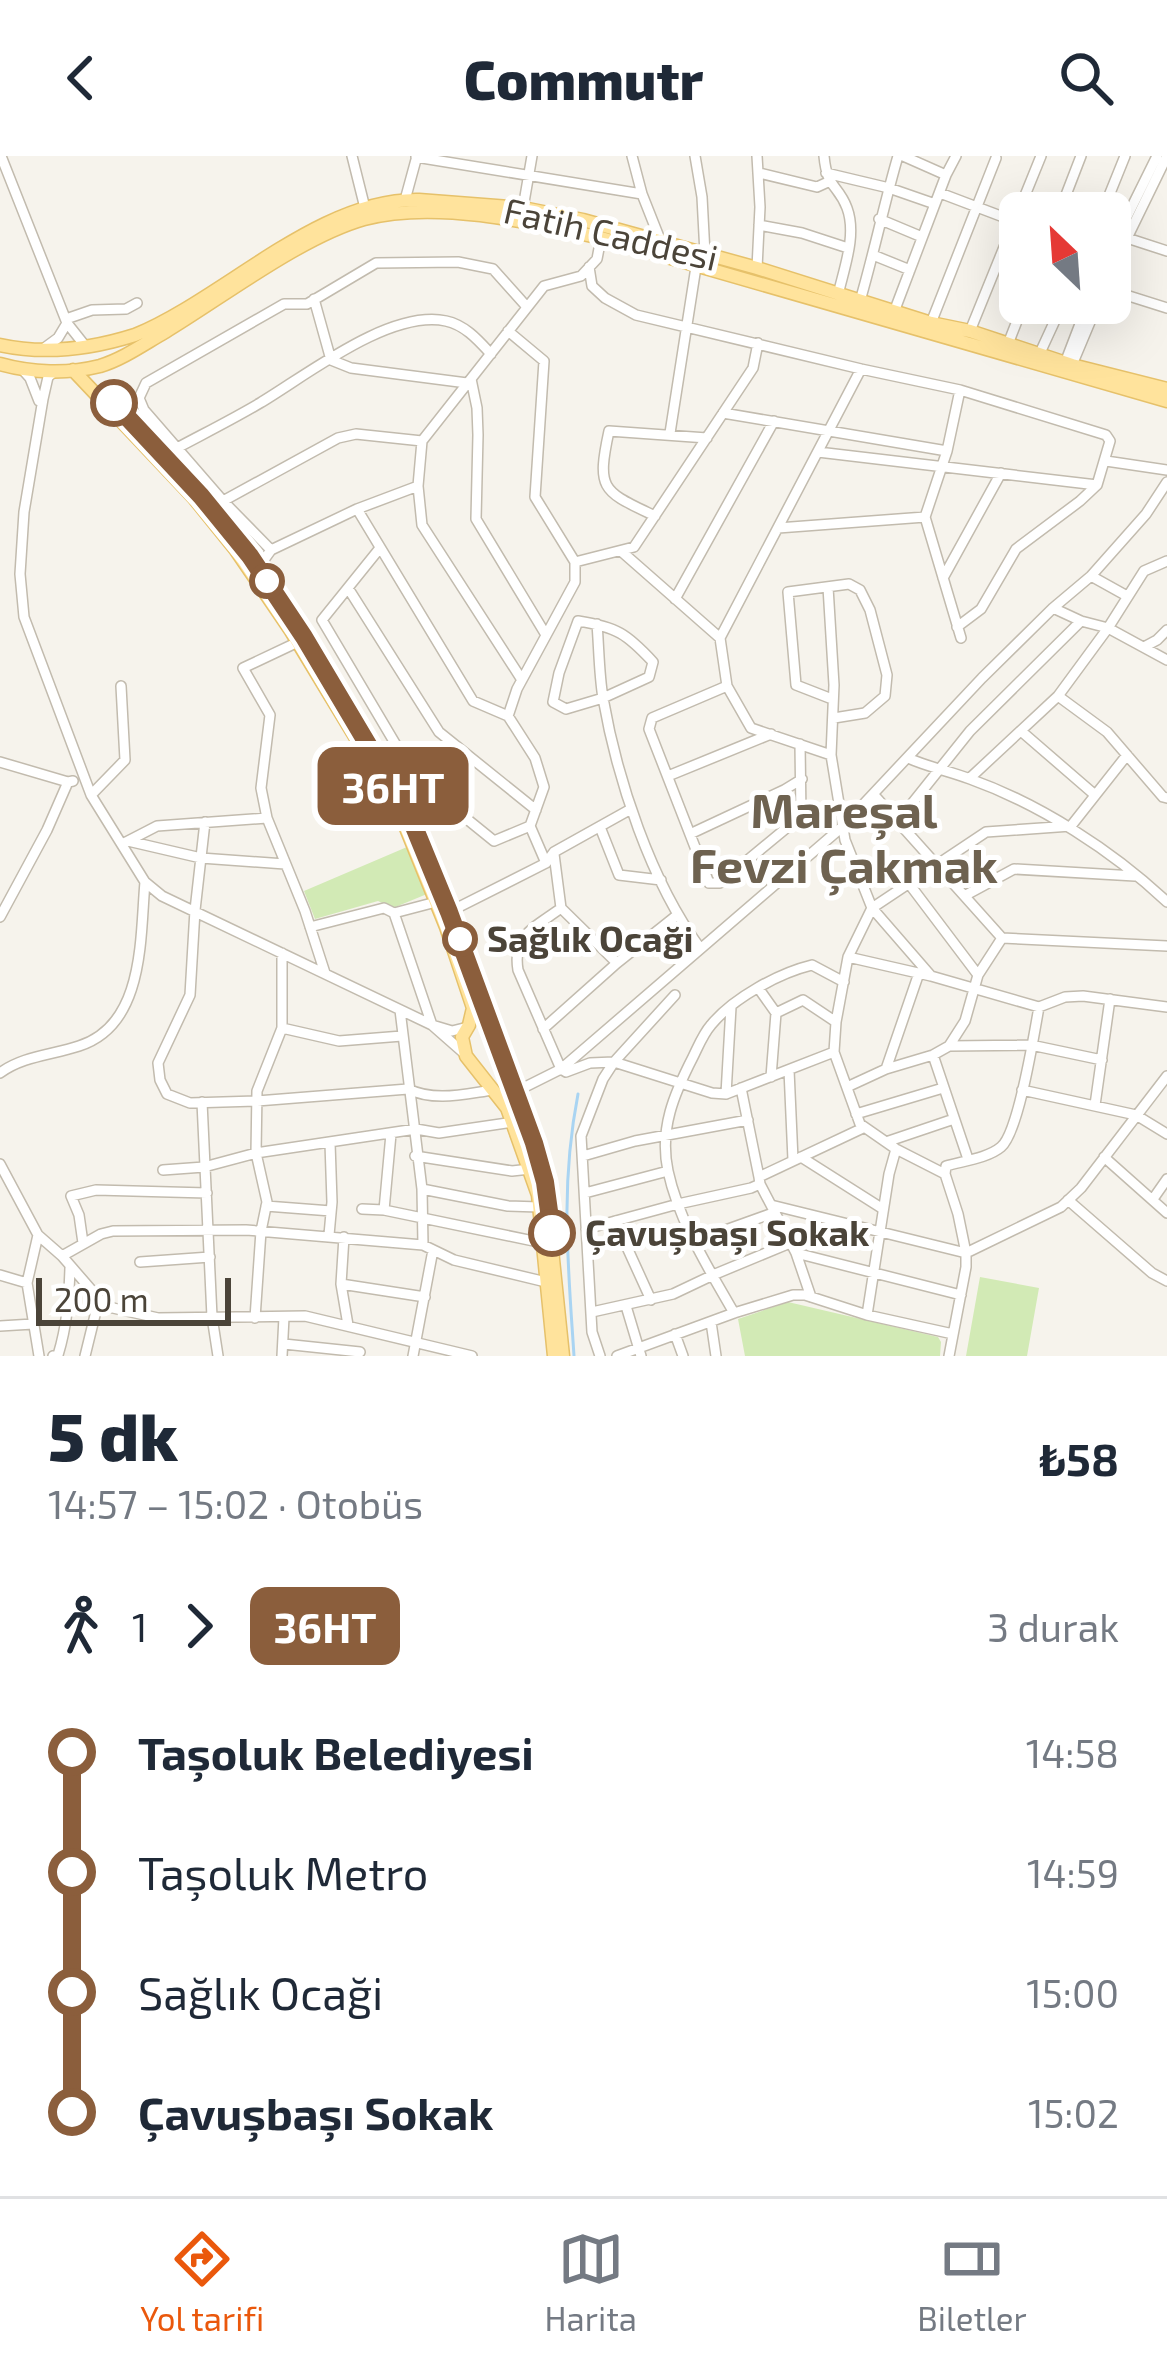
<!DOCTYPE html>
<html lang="tr">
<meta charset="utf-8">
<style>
:root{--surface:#fff;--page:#f2f2f3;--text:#1f2937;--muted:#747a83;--line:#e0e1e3;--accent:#ea580c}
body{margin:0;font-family:"Exo 2",sans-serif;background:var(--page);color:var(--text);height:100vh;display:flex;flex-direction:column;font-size:45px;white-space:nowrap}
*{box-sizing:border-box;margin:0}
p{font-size:39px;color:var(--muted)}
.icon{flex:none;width:66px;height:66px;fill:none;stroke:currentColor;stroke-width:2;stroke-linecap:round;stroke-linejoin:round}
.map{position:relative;height:1200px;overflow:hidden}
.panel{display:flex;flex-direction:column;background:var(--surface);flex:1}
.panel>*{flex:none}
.badge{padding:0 24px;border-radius:18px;font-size:42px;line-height:78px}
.needle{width:78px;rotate:335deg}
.tools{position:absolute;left:999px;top:36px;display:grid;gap:24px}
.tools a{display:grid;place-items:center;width:132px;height:132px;border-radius:18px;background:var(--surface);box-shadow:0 12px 48px #0002;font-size:60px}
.scale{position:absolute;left:36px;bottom:30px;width:195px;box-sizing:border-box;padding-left:12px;border:6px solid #4b4439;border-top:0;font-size:33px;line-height:42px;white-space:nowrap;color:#4b4439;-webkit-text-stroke:9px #fff;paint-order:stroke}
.map>.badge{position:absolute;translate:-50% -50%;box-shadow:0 0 0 6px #fff}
.legs{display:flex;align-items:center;gap:18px;height:132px;padding:0 48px;font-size:39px}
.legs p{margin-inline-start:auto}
.head{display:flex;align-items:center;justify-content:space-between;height:204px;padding:0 48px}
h1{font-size:66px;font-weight:800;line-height:90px}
ul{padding:0 48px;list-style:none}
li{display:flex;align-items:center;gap:42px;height:120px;font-size:45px}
li i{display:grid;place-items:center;width:18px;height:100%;margin:0 15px;background:currentColor}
li i::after{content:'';width:30px;height:30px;margin:-15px;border:9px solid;border-radius:50%;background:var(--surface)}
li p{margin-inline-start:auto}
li:first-child i{background:linear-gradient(#0000 50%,currentColor 0)}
li:last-child i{background:linear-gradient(currentColor 50%,#0000 0)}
header{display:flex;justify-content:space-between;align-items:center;height:156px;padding:0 48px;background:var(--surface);font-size:54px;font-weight:800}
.tabs{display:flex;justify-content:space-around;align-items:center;height:168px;border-top:3px solid var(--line);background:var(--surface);font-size:33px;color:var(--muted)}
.tabs a{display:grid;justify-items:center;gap:6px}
.tabs .on{color:var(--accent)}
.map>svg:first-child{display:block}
.green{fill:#d2eab5}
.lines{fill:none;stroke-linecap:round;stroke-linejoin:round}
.stream{stroke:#a9d4f2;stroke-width:3}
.minor-casing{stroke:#c2bbae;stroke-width:12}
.major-casing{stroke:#e6c16a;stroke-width:15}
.minor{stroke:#fff;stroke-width:9}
.major{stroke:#ffe39c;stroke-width:12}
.line-1-casing{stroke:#fff;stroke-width:27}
.line-1{stroke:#8b5e3c;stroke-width:18}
.stop-1-dot{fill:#fff;stroke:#8b5e3c;stroke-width:6}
.labels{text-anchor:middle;stroke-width:10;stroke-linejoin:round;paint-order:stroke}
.street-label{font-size:36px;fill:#4b4439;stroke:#fff}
.stop-label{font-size:36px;font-weight:bold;fill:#4b4439;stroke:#fff;text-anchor:start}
.district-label{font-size:48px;font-weight:bold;fill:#6e6250;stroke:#fff}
</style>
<header><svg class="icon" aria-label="back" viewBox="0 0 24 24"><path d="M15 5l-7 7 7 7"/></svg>Commutr<svg class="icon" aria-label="search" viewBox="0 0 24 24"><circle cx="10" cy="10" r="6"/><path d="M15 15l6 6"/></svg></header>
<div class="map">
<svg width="1167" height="1200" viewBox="0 0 1167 1200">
<rect width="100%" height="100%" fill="#f6f3ec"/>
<path class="green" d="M407 691 427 738 393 752 378 745 315 763 304 735Z
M980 1121 1039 1132 1027 1200H966Z
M788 1146 938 1181 941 1186 940 1200H745L738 1163Z"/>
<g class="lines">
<path class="stream" d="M574 1200C568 1107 560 1031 578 938"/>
<defs>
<path id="minor" d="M1 0 67 167 86 191
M352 0 365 52
M632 0 642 38 661 86
M695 0 702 41 705 98
M824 0C827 33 838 28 847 52 857 79 844 112 838 139
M903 0 946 19
M416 1 642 38
M759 17 817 31 828 26
M826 17 889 32 935 48
M940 37 1019 67
M405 44 417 0
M523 52 532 0
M1059 57 1081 0
M1102 57 1125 0
M879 63 922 81
M759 69 802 77 848 92
M1127 82 1167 95
M1110 95 1157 0
M873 99 910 114
M589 111 592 130 605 142 636 159 861 213 960 234 1106 279 1110 285 1097 329 1080 345 1016 393 981 453 957 471
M757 112 760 51 757 0
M1110 117 1167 0
M1110 134 1167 152
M314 143 331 204 351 212 467 227
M860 145C874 97 884 48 898 0
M894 156 946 19 956 0
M66 163 92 154 126 153 137 147
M931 167 996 2
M508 175 544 205 535 341 575 406
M970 175 1041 0
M1008 188 1024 147
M43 193 58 182 67 167
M1039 199 1063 147
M1065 207 1088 147
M1072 209 1098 147
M22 213 30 222 39 245
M55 215 48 221 43 243 24 356 20 418 24 461 91 639 145 726 162 740 432 869 452 875 468 871
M471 223 477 252 478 279 476 363 546 479
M723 257 947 295
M670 277 696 111
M177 292C205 277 233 263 260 247 307 219 390 153 446 165 465 169 478 184 491 198
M818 296 1097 329
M1106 305 1167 314
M418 330 422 369 522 524
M223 345 338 282 356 278 422 285
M357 353 473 545 508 560
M655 360C603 335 596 335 609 275L707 282
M925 361 961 482
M778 372 925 361 947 295 960 234
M380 392 322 464 415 621 494 685 530 670 544 631 535 602 508 560 517 533 575 426V406L634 391 753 212 758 187
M271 394 223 345 144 254 139 242 146 227 284 148H307L376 107 458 106 493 113 527 151
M621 395 720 482 727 530 751 572 831 599
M251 415 258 412 271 394 357 353 418 330 422 285 544 130 581 120 597 103 601 82
M1091 420 1127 440
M943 422 1001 317
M828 431 834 529 831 599 845 684 872 752 931 820
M348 432 439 576 536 654
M675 443 774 265
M1053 452 1081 465 1108 472 1167 504
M578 465C617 471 627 478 653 506L649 521 603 542 566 553 553 546 559 517Z
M597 468C599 492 599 518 603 542 617 623 651 726 700 792
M720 482 861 213
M298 486 243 512 270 559 261 632 267 662 305 755 325 817
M1144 491 1157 484 1167 474
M727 530 652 562 649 573 709 727H720L801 660 800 588
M1058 540 1107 576 1163 641 1167 642
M832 543 796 529 788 436 849 428 860 434 870 454 887 519 885 540 865 557 834 562
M1021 575 1095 639
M908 602C928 611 949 615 970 623 1040 648 1113 695 1167 746
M0 606 68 626 73 625
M668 620 771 578
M970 622 1058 540 1108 472 1144 415 1167 405
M91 639 125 604 121 530
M874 639 1002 782
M898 665 970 575 1081 465
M205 666 195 754 190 839 158 907 160 924 167 938 190 947 257 945 408 933C435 946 464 938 493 934
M530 670 546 707
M600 671 619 719 661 724
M690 678 784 634 802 623
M128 685 201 702 285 708
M126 686 157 670 267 662
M554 698 561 752 617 807
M910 729 978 819
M966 739 1014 713 1135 720
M561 752C536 771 512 778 518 814L561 913 566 916 590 907 614 906 712 937 726 938 834 896
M449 756 546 707 554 696 631 653
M394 757 432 869 465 898
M0 761 47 674 68 626
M310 771 384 752 394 757 436 746
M848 801 931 820 1039 851 1065 841 1083 840 1167 851
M759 833 776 857 771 921
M400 854 422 1033 423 1089
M776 857 803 844 836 866
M282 872 339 885 402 880
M543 873 617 807 676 760
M949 890 1031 889 1102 904
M933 899 968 1003
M886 913 919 817
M789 914 793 1004
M0 917C23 900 52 899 79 890 145 869 140 782 145 726
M847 931 886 913 933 899 949 890 965 865 978 819 1002 782 1167 790
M741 932 759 1021
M1022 934 1136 959 1167 978
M515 936 561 913 842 671 982 522 1053 452 1091 420 1146 358 1167 326
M726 938 731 851
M202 946 212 1161 218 1200
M1095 949 1110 843
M856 958 943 932
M886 986 954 963
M415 1000 512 1015 530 1013
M583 1000 635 985 748 964
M801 1001 883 1053
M1104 1001 1167 1057
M0 1008 38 1079 62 1100 101 1145 113 1152 158 1162 305 1160 472 1200
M163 1014 204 1011 256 997 416 973 439 977 513 966
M945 1018 946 1010C963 1005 988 1002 1001 991 1019 976 1034 878 1039 851
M760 1028 796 1097 811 1141
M422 1033 508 1050 539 1051
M585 1037 668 1015
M1153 1043 1167 1023
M1068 1044 1152 1117 1167 1125
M771 1049 966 1097 1061 1051 1081 1032 1167 920
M266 1050 331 1055
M362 1053 384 1054 543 1087
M384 1054 391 978
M615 1065 651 1144
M586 1073 678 1048 751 1032 760 1028 759 1021 863 972
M38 1079 27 1127 39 1200
M329 1079 332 1046 330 987
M344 1081 341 1128 348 1169
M695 1085 773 1057
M83 1087 79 1059 71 1040 96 1034 207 1037
M796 1097 961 1139
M62 1100 101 1078 113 1075 246 1074 423 1089 454 1104 546 1126
M140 1106 210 1101
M0 1119 27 1127
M341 1128 425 1141
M626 1150 641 1200
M592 1156 673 1138 713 1119 790 1087
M734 1157C709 1113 679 1066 668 1015 659 973 674 938 693 901 698 891 703 878 711 869 733 842 779 817 812 809L844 826
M867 1159 889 1018 896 993
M255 1162 261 1075 267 1046 256 997 257 935 282 872V797
M711 1166 716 1200
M0 1170 33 1168
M675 1178 683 1200
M284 1188 360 1196
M53 1200 58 1199C67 1170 69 1142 70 1112
M85 1200 99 1143
M282 1200 284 1161
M413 1200 433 1094
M600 1200 592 1176 581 980 603 923 614 906 675 839
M617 1200 734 1157 793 1139H805L867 1159 953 1178
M949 1200 966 1111V1097L958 1058 945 1018 896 993 860 968 834 896 836 866 848 801 872 752 986 676 1071 670 1127 599"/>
<path id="major" d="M0 189C46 199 91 193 135 179 225 142 319 42 419 44L523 52 583 64 757 112 931 167 970 175 1072 209 1167 233
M0 208C32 217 68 218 100 210 123 203 144 188 165 176 223 141 301 81 364 63 435 44 530 66 601 82L1167 245
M73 214 193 341 235 393 291 475 397 650 446 771 473 852 469 869 462 881 466 900 507 952 538 1039 554 1200
M450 758 534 987 545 1026 563 1200"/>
</defs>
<use href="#minor" class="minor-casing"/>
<use href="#major" class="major-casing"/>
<use href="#minor" class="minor"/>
<use href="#major" class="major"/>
</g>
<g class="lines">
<defs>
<path id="line-1" d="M114 247 201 340 250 400 304 481 408 656 449 756 534 987 545 1026 552 1077"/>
</defs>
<use href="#line-1" class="line-1-casing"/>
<use href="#line-1" class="line-1"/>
</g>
<g class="stop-1-dot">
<circle cx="114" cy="247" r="21"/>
<circle cx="267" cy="425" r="15"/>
<circle cx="460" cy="783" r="15"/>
<circle cx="552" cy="1077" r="21"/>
</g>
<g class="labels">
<g class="street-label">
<text transform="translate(611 78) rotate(13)" y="13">Fatih Caddesi</text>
</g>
<g class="stop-label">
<text x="487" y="796">Sağlık Ocaği</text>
<text x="585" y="1090">Çavuşbaşı Sokak</text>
</g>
<g class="district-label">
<text x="844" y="672">Mareşal<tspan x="844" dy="55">Fevzi Çakmak</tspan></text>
</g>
</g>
</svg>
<div class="tools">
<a><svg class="needle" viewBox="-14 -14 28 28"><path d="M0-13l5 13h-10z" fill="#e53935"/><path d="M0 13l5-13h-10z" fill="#747a83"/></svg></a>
</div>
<div class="scale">200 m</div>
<b class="badge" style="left:393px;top:630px;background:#8b5e3c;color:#fff">36HT</b>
</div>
<section class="panel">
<div class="head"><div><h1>5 dk</h1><p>14:57 – 15:02 · Otobüs</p></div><b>₺58</b></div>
<div class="legs"><svg class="icon" aria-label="walk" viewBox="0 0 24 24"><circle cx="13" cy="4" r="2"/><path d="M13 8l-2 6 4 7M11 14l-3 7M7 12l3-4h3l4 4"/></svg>1<svg class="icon" aria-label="forward" viewBox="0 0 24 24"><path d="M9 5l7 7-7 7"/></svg><b class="badge" style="background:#8b5e3c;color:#fff">36HT</b><p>3 durak</p></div>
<ul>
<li><i style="color:#8b5e3c"></i><b>Taşoluk Belediyesi</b><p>14:58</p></li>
<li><i style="color:#8b5e3c"></i><span>Taşoluk Metro</span><p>14:59</p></li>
<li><i style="color:#8b5e3c"></i><span>Sağlık Ocaği</span><p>15:00</p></li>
<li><i style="color:#8b5e3c"></i><b>Çavuşbaşı Sokak</b><p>15:02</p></li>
</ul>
</section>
<nav class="tabs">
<a class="on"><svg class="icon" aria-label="directions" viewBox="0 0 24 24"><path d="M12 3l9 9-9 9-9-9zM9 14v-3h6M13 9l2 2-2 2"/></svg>Yol tarifi</a>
<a><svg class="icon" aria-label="map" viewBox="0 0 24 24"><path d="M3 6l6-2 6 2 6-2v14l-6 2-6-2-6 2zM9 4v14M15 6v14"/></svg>Harita</a>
<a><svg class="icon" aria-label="tickets" viewBox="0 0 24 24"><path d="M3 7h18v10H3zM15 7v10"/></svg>Biletler</a>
</nav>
